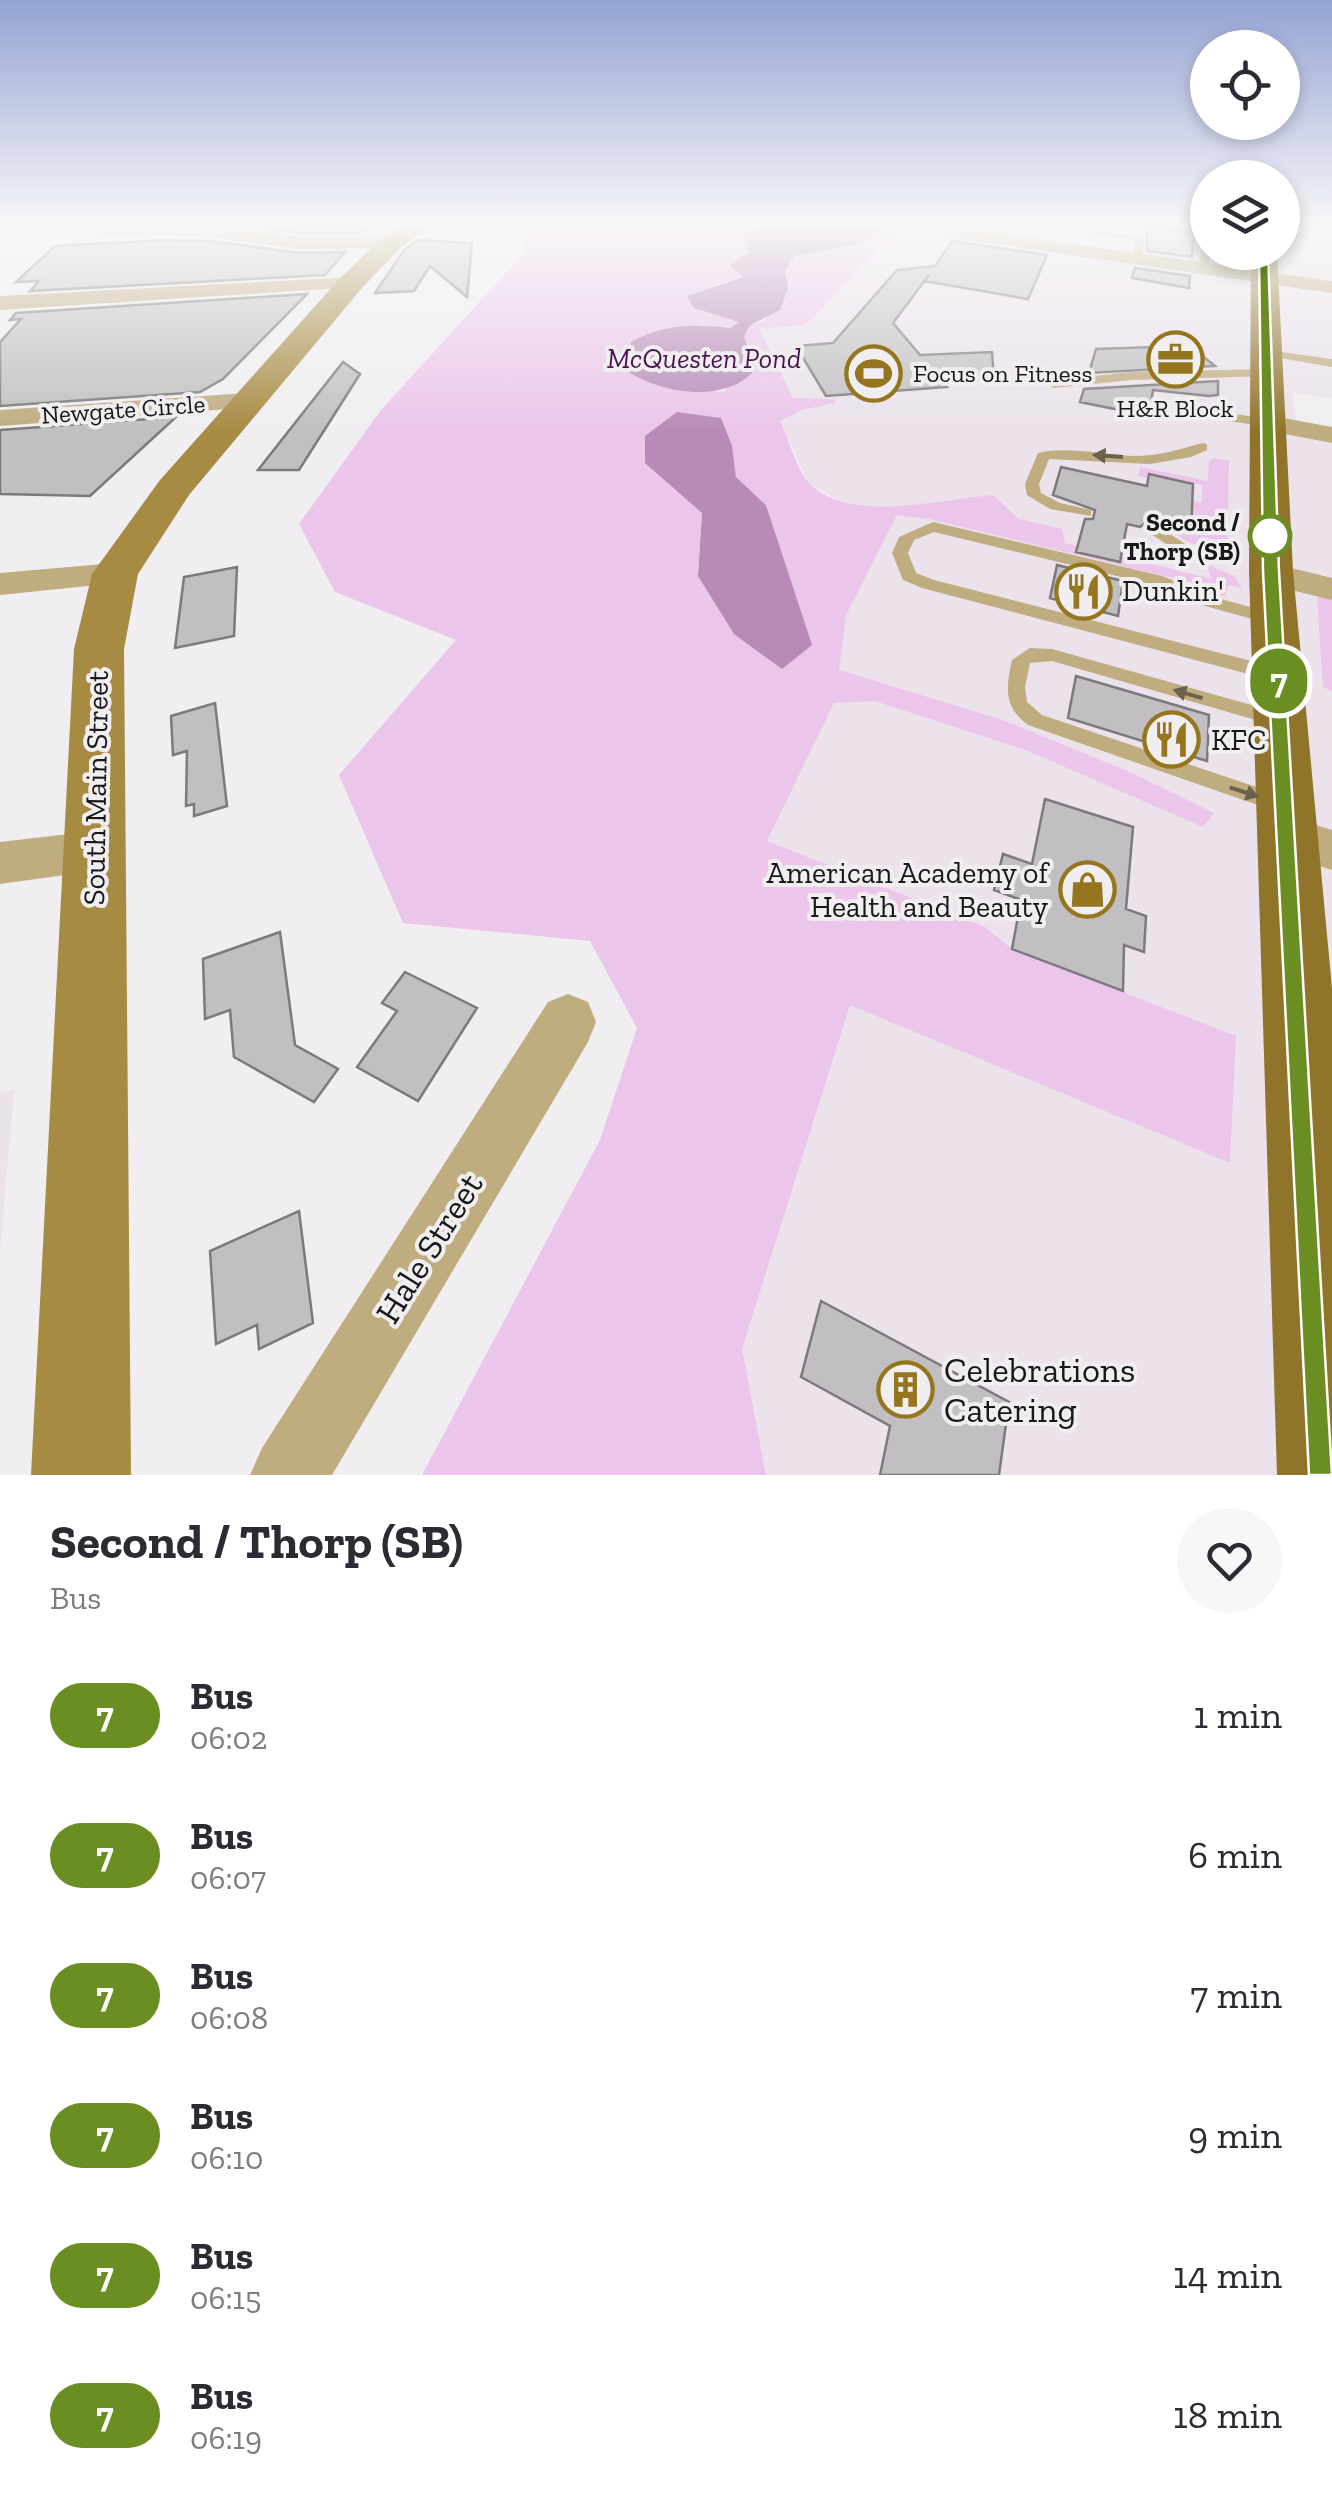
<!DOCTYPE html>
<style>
:root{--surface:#fff;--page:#f7f7f7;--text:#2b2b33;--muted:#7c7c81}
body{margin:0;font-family:"Zilla Slab",serif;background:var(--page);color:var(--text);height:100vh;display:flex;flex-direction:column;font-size:38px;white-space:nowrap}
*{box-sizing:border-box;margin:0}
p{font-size:32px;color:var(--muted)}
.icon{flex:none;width:55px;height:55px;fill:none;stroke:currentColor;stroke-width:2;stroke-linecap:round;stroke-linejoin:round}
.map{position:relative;height:1475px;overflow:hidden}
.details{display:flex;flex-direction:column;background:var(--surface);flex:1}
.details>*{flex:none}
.badge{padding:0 20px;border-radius:32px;font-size:35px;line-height:65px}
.buttons{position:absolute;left:1190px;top:30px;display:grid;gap:20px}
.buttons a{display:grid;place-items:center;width:110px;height:110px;border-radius:50%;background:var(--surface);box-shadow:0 5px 15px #0003;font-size:50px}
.map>.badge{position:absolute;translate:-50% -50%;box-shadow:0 0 0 5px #fff}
.round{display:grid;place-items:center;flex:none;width:105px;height:105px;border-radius:52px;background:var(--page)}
.head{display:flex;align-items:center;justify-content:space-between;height:170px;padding:0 50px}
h1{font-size:48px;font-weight:700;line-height:75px}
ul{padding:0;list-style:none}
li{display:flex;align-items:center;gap:30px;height:140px;padding:0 50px}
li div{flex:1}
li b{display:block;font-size:38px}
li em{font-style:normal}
li .badge{min-width:110px;font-weight:700;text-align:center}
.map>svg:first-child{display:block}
.built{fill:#ebe2eb}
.green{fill:#ebc5ea;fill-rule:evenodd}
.water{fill:#b78ab7}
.building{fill:#c1bfc1;stroke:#7c7a7c;stroke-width:2.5}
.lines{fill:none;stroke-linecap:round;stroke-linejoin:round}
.lane{fill:#bfac7f;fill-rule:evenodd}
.street{fill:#bfac7f;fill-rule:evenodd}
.secondary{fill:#a78b43;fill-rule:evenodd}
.primary{fill:#90742a;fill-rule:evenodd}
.oneway{fill:#6c624c}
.line{fill:#6b8e23;stroke:#fff;stroke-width:2.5}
.stop-dot{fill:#fff;stroke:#6b8e23;stroke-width:5}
.labels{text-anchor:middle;stroke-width:8;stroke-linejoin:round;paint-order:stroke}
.far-poi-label{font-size:25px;fill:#181818;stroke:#f0eef0;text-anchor:start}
.far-street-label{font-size:25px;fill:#181818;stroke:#f0eef0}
.far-stop-label{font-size:25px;font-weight:bold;fill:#181818;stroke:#f0eef0;text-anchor:end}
.far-water-label{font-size:28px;font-style:italic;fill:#4d154e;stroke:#f0eef0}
.poi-label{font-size:30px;fill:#181818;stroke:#f0eef0;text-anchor:start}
.street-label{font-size:30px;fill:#181818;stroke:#f0eef0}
.near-street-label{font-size:35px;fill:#181818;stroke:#f0eef0}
.near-poi-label{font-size:35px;fill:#181818;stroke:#f0eef0;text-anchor:start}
</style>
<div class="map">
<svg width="1332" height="1475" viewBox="0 0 1332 1475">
<rect width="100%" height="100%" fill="#f0eef0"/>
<path class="built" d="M927 224H1207L1208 252H1282L1283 224H1332V398L1293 393 1298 436 1332 443V1475H766L742 1349 850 1004 1230 1162 1236 1036 1012 949 985 927 767 841 834 703 846 615 900 507 847 505 809 484 780 421 802 410 834 403 793 398 760 328 805 325 896 232 933 236Z
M14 1090 0 1253V1092Z"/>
<path class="green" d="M533 224H788L752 227 745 232C751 244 750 250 741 261L743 277 710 286 694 308 741 321 730 328 700 325 697 389 723 392 753 360 744 337 748 326 764 321 788 288 785 270 795 255 864 243 879 231 901 224H927L934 237 896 232 805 325 760 329 793 398 835 399V403L802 410 780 421C789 439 797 472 811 485 852 524 941 499 993 495L1019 519 1062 529 1065 543 1212 579 1206 564 1234 576 1242 588 1228 585 1225 597 1194 583 929 519 897 515 846 615 839 670 1003 720 1132 773 1214 813 1203 827 1028 751 875 701 834 703 767 841 985 927 1012 949 1236 1036 1230 1163 850 1005 742 1349 766 1475H422L600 1140 637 1028 590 941 403 923 339 775 456 640 335 592 299 524 381 410 525 252 523 235ZM732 446 736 477 766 505 811 645 698 576 702 513Z
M1214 458 1229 461 1227 551 1190 543 1162 526 1191 532 1193 501 1202 503V485L1150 474 1148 478 1138 476 1140 467 1208 481 1209 460Z
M1317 595 1332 599V691L1323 687Z"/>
<path class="water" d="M788 224 902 226 879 231 864 243 795 256 785 270 788 288 780 310 749 326 744 337 753 360 752 373C721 404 658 393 624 369L631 342C664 324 694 324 730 328L739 322 694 308 687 296 743 277 730 266 749 252 744 231Z
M677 412 721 418 732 446 736 477 766 505 812 645 782 669 734 634 698 576 702 513 645 463V436Z"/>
<path class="building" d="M249 224H371L363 233H300L245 226Z
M1146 225 1194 232 1192 257 1147 251Z
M165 240 210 241 300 253 345 252 325 275 30 291 39 281 16 282 55 246Z
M419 240 472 243 467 297 430 266 414 291 375 293 405 249Z
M952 241 1047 255 1028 299 924 281 929 275 893 323 920 355 992 352 994 378 943 382 947 387 826 396 796 346 833 343 897 270 935 266Z
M1135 268 1190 276 1189 288 1132 278Z
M307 294 223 379 200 392 0 406V342L21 319 10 320 16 313Z
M1154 347 1158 351 1195 350 1215 366 1089 373 1096 349Z
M343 362 360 374 299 470H258Z
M1218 381V395L1209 396 1153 390 1149 416 1080 402 1084 389Z
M176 417 90 496 0 494V430Z
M1061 467 1147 486 1149 474 1193 484 1191 533 1149 520 1140 527 1127 524 1120 562 1076 552 1085 519H1093L1095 510 1053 495Z
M1057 565 1123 581 1118 616 1050 598Z
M237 567 234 636 175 648 184 577Z
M1076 676 1209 715 1207 761 1068 718Z
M215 703 227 806 194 816V804L186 806 187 751 173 755 171 716Z
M1045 799 1133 827 1126 909 1146 916 1144 952 1124 945 1123 991 1012 949 1021 900 994 890 1003 854 1032 864Z
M280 932 295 1045 338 1069 314 1102 234 1057 230 1010 205 1019 203 959Z
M405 972 477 1008 418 1101 357 1067 397 1011 382 1003Z
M299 1211 313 1323 259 1349 257 1325 216 1344 210 1251Z
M821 1301 1009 1402 999 1475H880L890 1426 801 1377Z"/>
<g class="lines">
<path class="lane" d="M940 224H948L965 234 961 237 944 232Z
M1003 224H1011L1007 240 1003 243 999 240Z
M1034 224H1057L1144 237 1142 259 1137 262 1132 259 1136 241Z
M1208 228V252H1210L1209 268 1204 271 1199 268 1204 230Z
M1266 350 1332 359V367L1262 355 1260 353Z
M1267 369 1273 373 1271 376 1132 380 1054 388 1048 384 1054 380 1132 372Z
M1189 407 1268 419 1275 423 1268 427 1184 414 1183 411Z
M1202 443 1207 444V450L1191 457 1150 464 1049 459 1039 484 1041 493 1060 503 1091 510V516L1050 509 1027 495 1025 484 1038 453C1069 446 1101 455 1133 456 1158 456 1178 450 1202 443Z
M933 522 1162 576 1217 598 1280 615 1283 619 1274 625 1205 606 1150 584 934 532 914 540 908 553 916 573 934 580 1275 667 1284 674 1275 681 922 588 903 580 892 553 899 537Z
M1151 523 1156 525 1196 551 1188 556 1182 554 1146 531 1143 528Z
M1030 648 1052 649 1287 715 1290 720 1280 727 1052 661 1030 663 1025 687 1027 702 1042 715 1286 797 1289 803 1286 809 1278 812 1028 725C1003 706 1006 688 1012 660Z"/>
<path class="street" d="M55 224 210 225 300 237 392 236 402 242 392 248 300 249 210 237 62 233 55 231Z
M961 228 1332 281V293L954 238V230Z
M351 277 358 279 362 283 358 287 0 310V296Z
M246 393 255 395 259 401 255 407 0 426V410Z
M1268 415 1332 427V443L1258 429 1254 423Z
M115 563 127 566 132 574 127 582 0 595V573Z
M1271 563 1332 578V600L1259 582 1254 574 1259 566Z
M1290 817 1332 830V870L1273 851 1266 837 1273 823Z
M94 831 111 837 118 851 111 865 94 871 0 884V842Z
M568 994 588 1002 596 1022 588 1042 332 1475H250L262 1448 548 1002Z"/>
<path class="secondary" d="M407 224H437L401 247 361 289 189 495 138 574 124 649 131 1475H31L74 649 92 574 160 480 341 277 383 237Z"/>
<path class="primary" d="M1251 252H1277L1293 571 1332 988V1475H1277L1249 571Z"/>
</g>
<defs><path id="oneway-solid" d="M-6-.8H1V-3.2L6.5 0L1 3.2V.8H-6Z" transform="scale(2.5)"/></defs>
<g class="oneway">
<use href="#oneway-solid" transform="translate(1108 456) rotate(-176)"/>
<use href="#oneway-solid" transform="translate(1188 694) rotate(-164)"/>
<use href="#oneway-solid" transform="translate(1244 792) rotate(18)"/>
</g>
<linearGradient id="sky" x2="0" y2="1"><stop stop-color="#94a3d4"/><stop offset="0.52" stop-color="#f8f7f8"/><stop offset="1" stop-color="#f8f7f8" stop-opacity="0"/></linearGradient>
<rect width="1332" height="431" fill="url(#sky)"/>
<path class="line" d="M1263 250 1268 252 1279 571 1332 1475H1309L1263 571 1259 252Z"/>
<defs>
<symbol id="office-ring" viewBox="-11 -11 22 22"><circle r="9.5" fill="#f0eef0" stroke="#95761e" stroke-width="1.5"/><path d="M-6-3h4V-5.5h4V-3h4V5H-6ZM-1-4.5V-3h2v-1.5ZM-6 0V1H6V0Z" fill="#95761e"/></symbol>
<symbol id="stadium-ring" viewBox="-11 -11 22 22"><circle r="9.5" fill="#f0eef0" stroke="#95761e" stroke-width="1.5"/><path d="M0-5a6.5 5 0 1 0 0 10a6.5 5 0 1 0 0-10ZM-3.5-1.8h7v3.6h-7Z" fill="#95761e"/></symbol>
<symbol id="restaurant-ring" viewBox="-11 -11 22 22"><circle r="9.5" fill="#f0eef0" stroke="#95761e" stroke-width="1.5"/><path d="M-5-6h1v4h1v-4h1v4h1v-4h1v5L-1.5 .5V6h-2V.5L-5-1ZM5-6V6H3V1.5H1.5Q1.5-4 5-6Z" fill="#95761e"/></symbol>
<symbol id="shop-ring" viewBox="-11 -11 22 22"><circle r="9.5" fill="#f0eef0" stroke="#95761e" stroke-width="1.5"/><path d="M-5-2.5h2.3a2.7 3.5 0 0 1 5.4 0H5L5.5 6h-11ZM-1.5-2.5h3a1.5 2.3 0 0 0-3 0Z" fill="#95761e"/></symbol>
<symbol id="building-ring" viewBox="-11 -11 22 22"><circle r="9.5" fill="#f0eef0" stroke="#95761e" stroke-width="1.5"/><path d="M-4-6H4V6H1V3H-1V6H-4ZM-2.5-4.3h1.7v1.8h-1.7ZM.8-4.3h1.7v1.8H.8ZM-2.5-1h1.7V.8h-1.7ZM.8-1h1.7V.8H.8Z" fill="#95761e"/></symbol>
</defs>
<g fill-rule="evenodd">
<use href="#office-ring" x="1144" y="328" width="63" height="63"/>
<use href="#stadium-ring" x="842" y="342" width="63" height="63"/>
<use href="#restaurant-ring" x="1052" y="560" width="63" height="63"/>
<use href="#restaurant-ring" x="1140" y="708" width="63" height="63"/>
<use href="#shop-ring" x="1056" y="858" width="63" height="63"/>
<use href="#building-ring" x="874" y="1358" width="63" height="63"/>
</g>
<circle class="stop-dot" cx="1270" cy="536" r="20"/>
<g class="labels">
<g class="far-poi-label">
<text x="913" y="382">Focus on Fitness</text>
<text x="1175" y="417" text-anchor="middle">H&amp;R Block</text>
</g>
<g class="far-street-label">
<text transform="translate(123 409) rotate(-4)" y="9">Newgate Circle</text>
</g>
<g class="far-stop-label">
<text x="1240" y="531">Second /<tspan x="1240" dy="29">Thorp (SB)</tspan></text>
</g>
<g class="far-water-label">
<text x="704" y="368">McQuesten Pond</text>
</g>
<g class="poi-label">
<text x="1122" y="601">Dunkin'</text>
<text x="1211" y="750">KFC</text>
<text x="1048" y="883" text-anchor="end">American Academy of<tspan x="1048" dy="34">Health and Beauty</tspan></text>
</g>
<g class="street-label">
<text transform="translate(96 788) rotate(-89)" y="10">South Main Street</text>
</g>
<g class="near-street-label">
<text transform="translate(429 1248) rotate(-58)" y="12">Hale Street</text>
</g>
<g class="near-poi-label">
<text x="944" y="1382">Celebrations<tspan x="944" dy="40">Catering</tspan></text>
</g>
</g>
</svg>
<div class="buttons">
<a><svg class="icon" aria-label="locate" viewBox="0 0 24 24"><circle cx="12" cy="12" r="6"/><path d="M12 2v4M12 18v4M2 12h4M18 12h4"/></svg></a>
<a><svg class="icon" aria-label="layers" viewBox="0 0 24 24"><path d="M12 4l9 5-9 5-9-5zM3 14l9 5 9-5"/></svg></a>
</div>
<b class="badge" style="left:1279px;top:681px;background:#6b8e23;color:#fff">7</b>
</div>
<section class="details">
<div class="head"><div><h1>Second / Thorp (SB)</h1><p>Bus</p></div><a class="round"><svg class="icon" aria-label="heart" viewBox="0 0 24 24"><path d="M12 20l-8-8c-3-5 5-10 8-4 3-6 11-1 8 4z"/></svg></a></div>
<ul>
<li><span class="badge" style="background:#6b8e23;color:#fff">7</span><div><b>Bus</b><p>06:02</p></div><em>1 min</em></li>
<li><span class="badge" style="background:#6b8e23;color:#fff">7</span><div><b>Bus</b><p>06:07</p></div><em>6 min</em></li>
<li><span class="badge" style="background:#6b8e23;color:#fff">7</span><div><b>Bus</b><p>06:08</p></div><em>7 min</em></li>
<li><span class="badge" style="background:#6b8e23;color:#fff">7</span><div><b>Bus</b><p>06:10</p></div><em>9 min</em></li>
<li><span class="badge" style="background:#6b8e23;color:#fff">7</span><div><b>Bus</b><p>06:15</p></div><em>14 min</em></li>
<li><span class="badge" style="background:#6b8e23;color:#fff">7</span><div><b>Bus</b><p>06:19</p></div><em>18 min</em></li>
</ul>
</section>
